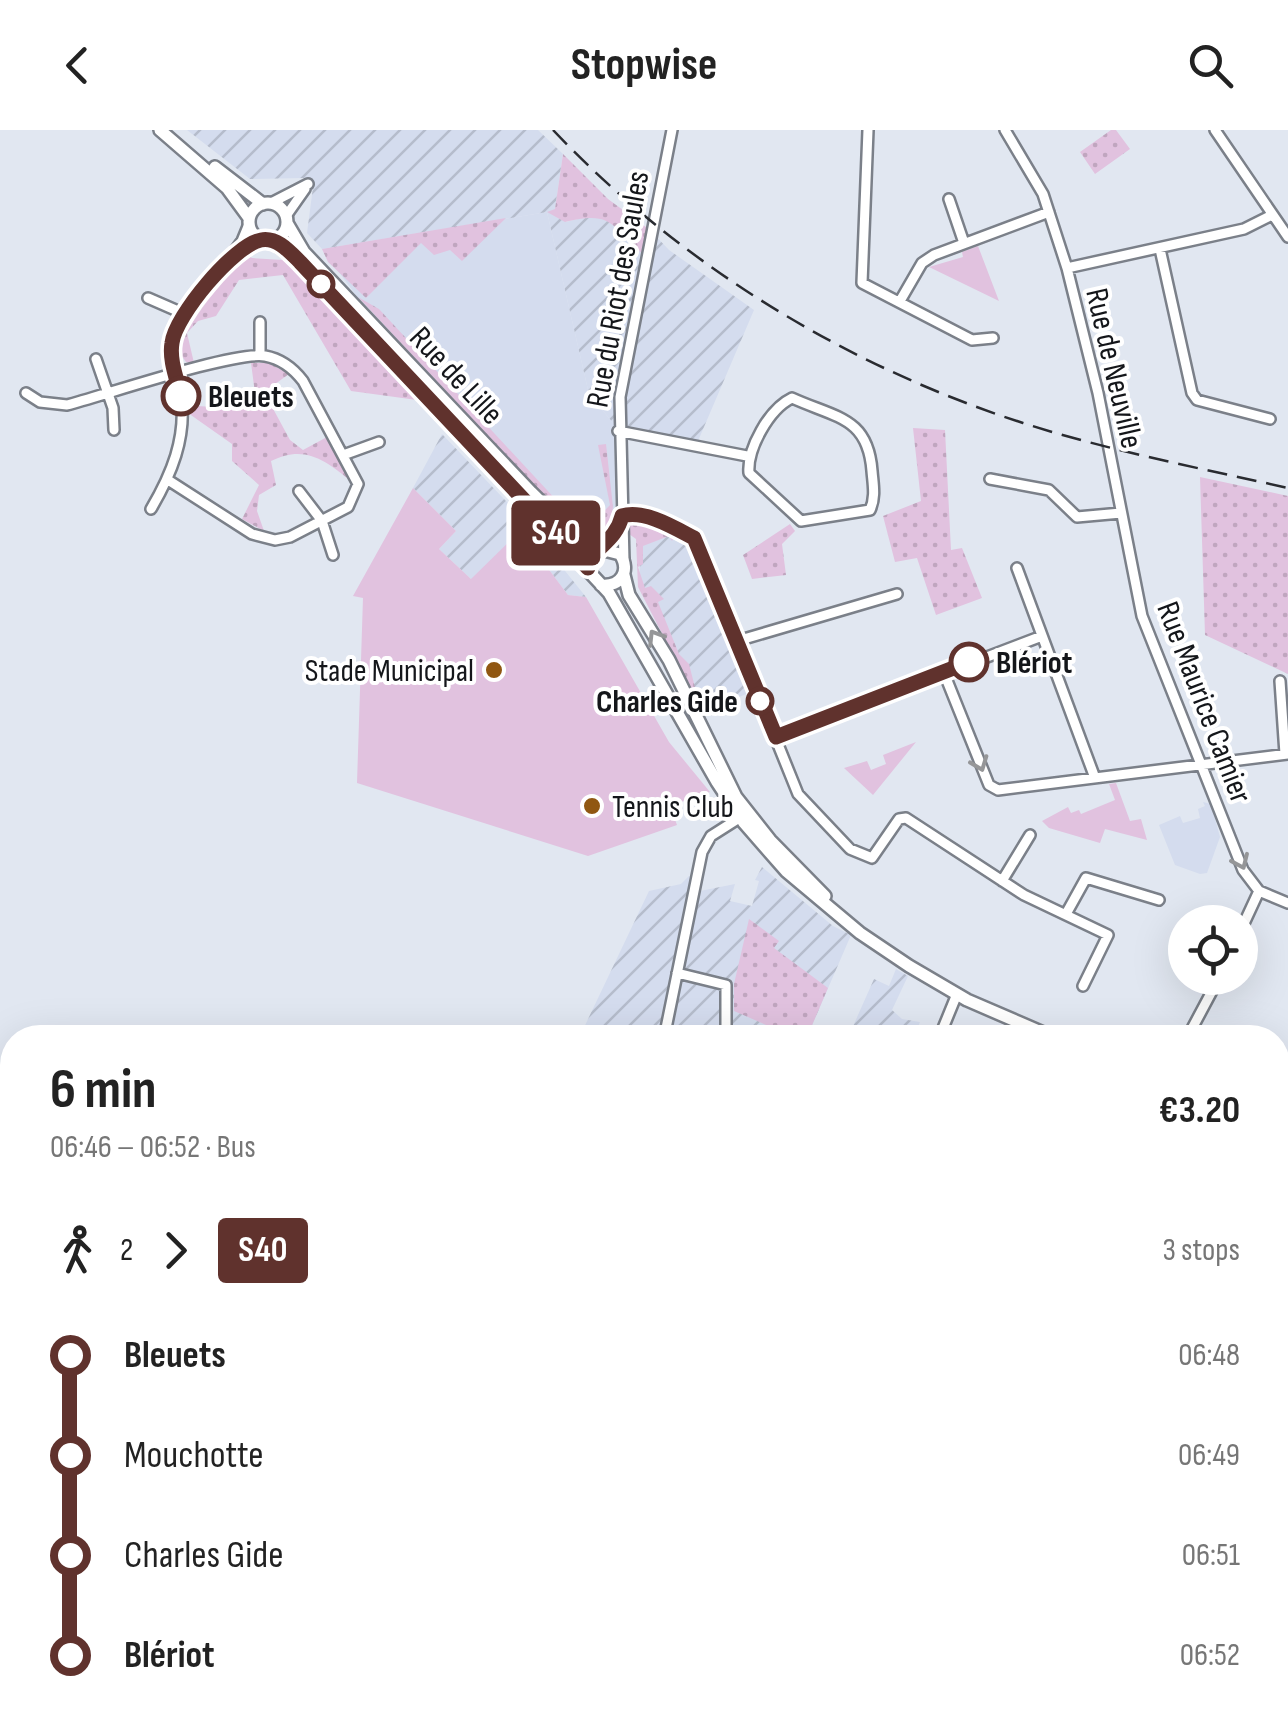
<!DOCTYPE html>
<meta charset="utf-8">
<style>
:root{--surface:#fff;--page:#f2f2f2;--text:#222;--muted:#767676}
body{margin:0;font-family:"Sofia Sans Condensed",sans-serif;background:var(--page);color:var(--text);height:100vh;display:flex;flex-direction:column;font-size:38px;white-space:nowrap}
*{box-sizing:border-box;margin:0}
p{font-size:32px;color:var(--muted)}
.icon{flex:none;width:55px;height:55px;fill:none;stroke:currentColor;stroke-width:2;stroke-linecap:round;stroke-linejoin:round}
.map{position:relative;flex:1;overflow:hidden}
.sheet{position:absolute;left:0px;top:895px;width:1290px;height:700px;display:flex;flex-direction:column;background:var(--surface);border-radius:40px 40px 0 0;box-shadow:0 10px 40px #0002}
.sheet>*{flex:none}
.badge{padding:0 20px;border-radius:8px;font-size:35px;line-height:65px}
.fabs{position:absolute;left:1168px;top:775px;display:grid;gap:20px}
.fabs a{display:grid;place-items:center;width:90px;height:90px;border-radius:50%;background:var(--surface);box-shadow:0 10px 40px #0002;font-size:50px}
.map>.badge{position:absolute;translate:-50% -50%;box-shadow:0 0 0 5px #fff}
.legs{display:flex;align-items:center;gap:15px;height:110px;padding:0 50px;font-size:32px}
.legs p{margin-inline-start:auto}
.summary{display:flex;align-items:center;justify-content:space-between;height:170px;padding:0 50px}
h1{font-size:55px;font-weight:700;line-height:75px}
ul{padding:0 50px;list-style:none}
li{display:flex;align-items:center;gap:35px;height:100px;font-size:38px}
li i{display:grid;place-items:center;width:15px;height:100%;margin:0 12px;background:currentColor}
li i::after{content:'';width:25px;height:25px;margin:-12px;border:8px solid;border-radius:50%;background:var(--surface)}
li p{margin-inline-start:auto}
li:first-child i{background:linear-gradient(#0000 50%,currentColor 0)}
li:last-child i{background:linear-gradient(currentColor 50%,#0000 0)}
header{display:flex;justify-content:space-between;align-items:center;height:130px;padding:0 50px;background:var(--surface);font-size:45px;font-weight:700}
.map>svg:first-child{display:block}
.built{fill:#d4dcee}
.industrial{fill:url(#industrial-furrows)}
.grass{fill:url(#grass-dots)}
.garden{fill:#e1c2df}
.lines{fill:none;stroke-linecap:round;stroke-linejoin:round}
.minor-casing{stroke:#7b8089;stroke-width:14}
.major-casing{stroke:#7b8089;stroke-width:16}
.minor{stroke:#fff;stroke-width:9}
.major{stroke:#fff;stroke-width:11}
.rail{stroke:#292b30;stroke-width:2.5;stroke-dasharray:20 10;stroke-linecap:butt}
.oneway{stroke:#959698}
.line-1-casing{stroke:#fff;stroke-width:22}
.line-1{stroke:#60322d;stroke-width:15}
.stop-1-dot{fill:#fff;stroke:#60322d;stroke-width:5}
.poi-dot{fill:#905712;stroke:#fff;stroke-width:4}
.labels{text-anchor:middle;stroke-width:8;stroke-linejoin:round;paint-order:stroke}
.street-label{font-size:32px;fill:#14161a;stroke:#fff}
.stop-label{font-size:32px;font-weight:bold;fill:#14161a;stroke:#fff;text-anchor:start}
.poi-label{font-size:32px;fill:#14161a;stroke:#fff;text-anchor:end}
</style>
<header><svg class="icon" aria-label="back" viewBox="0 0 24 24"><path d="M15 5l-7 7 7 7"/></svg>Stopwise<svg class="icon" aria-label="search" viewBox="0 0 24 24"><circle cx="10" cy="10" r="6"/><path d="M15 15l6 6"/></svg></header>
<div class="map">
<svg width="1288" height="1595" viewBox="0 0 1288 1595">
<defs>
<pattern id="industrial-furrows" width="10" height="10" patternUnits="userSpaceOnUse" patternTransform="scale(2.5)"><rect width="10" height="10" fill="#d4dcee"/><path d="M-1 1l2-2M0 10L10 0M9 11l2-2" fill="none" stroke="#b5bccc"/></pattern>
<pattern id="grass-dots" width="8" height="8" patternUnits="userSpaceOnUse" patternTransform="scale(2.5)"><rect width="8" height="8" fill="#e1c2df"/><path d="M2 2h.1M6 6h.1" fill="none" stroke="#c0a6bf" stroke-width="1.8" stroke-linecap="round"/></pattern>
</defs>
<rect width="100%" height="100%" fill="#e1e7f1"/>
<path class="built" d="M547 82 589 264 614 294 616 401 584 403 571 392 420 236 358 168 322 119Z
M1203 672 1211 674 1220 707 1207 743 1200 744 1175 735 1159 695 1180 686 1183 693 1200 688 1198 679 1205 676Z"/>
<path class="industrial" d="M187 0H538L563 24 555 79 566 92 593 85 607 88 645 125 650 100 669 120 754 180 698 311 614 294 589 264 547 82 322 119 307 103 313 57 304 48 250 49Z
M442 304 525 391 586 467 568 465 520 401 472 450 439 419 456 401 413 358Z
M642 390 695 416 751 562 706 581 639 455Z
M762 737 833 796 851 805 807 907 579 908 649 761 681 754 689 746 702 749 700 761 735 754 730 771 752 776 759 751 755 750Z
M896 839 908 846 892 880 902 889 920 892 914 907H861L850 903 874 849 889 856Z"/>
<path class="grass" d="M1111 0H1116L1130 19 1095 44 1080 22Z
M563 24 608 69 650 100 645 126C610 97 615 80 565 92L547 82 555 79Z
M506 88 462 131 450 120 434 125 421 113 366 168 328 132 322 119Z
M245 124 252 128 283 130 330 173 417 270 351 261 283 145 239 150 216 186 198 191 187 203 194 233 186 232 179 222C176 188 218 142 245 124Z
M358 167 379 179 585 401 610 375 598 315 606 314 613 377 609 401 584 403 555 378Z
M251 233H269L289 244 264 262 290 310 303 320 327 307 352 352C326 330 304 314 271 331L276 355 259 365 257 381 264 401 242 389 259 355 232 331V314L188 283 185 258 190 248 197 276 231 278 255 263Z
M913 298 945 300 951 420 962 418 982 468 936 485 917 428 895 432 883 386 921 371Z
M1200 347 1288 366V544L1205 505Z
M643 389 675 405 672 411 669 406 643 416V434L638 437 645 458 651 456 664 469 658 472 679 524 689 534 700 577 638 457 636 409 629 404V395Z
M790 394 795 401 782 414 786 445 752 449 743 425Z
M749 789 779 811 774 818 828 858 807 907H794L734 881V854Z
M797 1583H946L945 1595H794Z"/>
<path class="garden" d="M978 116 999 171 929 137 963 127 962 122Z
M413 358 456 401 439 419 471 449 520 401 568 465 586 467 669 612 710 662 670 676 677 695 588 726 357 653 363 468 353 466Z
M916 612 873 665 844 638 867 631 871 640 886 634 883 625Z
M1116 653 1130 691 1141 689 1147 710 1105 699 1100 713 1049 698 1042 691 1068 677 1071 683 1079 680 1081 684 1115 670 1109 654Z
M1282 1346 1288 1347V1498L1282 1500 1283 1486 1278 1489V1347L1280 1350Z
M1139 1583V1582L1270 1583 1265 1595H1130Z"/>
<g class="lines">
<defs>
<path id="minor" d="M868 0 862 153 972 210 993 208
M1005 0 1043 64 1067 138 1098 263 1142 486 1243 740 1259 761 1288 773
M1215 0 1288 107
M949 69 964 113
M271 73 308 54
M286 86 305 59
M1160 119 1192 263 1197 270 1270 289
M237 124 262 110
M1067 138 1244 99 1272 85
M148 168 187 185
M900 171 922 133 934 125 1049 82
M260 225V192
M96 229 113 278 114 300
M26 263 40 272 67 275C105 265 234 221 265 226 282 229 293 238 303 251L358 354 348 377 290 407 275 410 252 404 168 350
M792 268C836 288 868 287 872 341 873 354 876 367 870 380L801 391 749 343C747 319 769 279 792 268Z
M618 301 747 326
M346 324 379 312
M990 349 1049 360 1077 387 1121 383
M299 361 322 391 333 425
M151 379C171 345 187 308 181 266 178 245 168 226 174 204L242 111 249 94
M622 386 640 385 696 411 798 664 850 719 872 728 899 689 906 688 1024 765 1108 805 1083 856
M602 419 616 406 622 389
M624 431 620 267 672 0
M1017 438 1095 648
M737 511 897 464
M944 543 989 655 998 660 1288 624
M1280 551 1285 624
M777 607 1042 506
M1002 751 1030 705
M1066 784 1086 748 1159 770
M1240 802 1259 761
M677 843 726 855V908
M664 908 702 722 711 706 744 685
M939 908 957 864
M1187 908 1219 848
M1278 980 1288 956
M1278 1184 1288 1164
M1278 1520 1288 1522
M1062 1595 1073 1582"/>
<path id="major" d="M160 0 227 58 249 88
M215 37 263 74
M249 92a19 19 0 1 1 38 0a19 19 0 1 1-38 0Z
M287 93 304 122 531 362 581 411 600 419
M272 111 305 137 609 463 717 652 744 693 786 741 860 803 909 836 967 870 1055 908
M587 439 590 427 600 419 620 424C631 441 621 457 601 455
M624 445 629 465 669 530 736 667 770 710 825 766
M1278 999 1288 1003"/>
</defs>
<use href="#minor" class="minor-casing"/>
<use href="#major" class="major-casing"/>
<use href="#minor" class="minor"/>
<use href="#major" class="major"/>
<path class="rail" d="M553 0C681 135 846 236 1023 293 1110 321 1200 338 1288 358"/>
</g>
<defs><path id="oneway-chevron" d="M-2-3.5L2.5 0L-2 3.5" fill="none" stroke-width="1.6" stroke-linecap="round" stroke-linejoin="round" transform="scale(2.5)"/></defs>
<g class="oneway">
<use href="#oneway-chevron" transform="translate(655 507) rotate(-122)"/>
<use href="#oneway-chevron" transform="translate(980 634) rotate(69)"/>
<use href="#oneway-chevron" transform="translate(1241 732) rotate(66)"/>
</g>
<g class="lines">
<defs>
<path id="line-1" d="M181 266C177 249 169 230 172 213 175 186 234 115 261 110 277 107 289 121 300 132L588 438C591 417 615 414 622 386 644 379 675 398 694 408L776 607 969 532"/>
</defs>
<use href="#line-1" class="line-1-casing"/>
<use href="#line-1" class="line-1"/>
</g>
<g class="stop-1-dot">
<circle cx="321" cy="154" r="12"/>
<circle cx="181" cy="266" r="18"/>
<circle cx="969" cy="532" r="18"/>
<circle cx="760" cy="571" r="12"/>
</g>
<g class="poi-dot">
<circle cx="494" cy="540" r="10"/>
<circle cx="592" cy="676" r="10"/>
</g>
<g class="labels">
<g class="street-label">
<text transform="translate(617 159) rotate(-80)" y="11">Rue du Riot des Saules</text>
<text transform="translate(1115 238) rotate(77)" y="11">Rue de Neuville</text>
<text transform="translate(457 245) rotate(47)" y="11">Rue de Lille</text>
<text transform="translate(1205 572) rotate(69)" y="11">Rue Maurice Camier</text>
</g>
<g class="stop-label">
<text x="208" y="277">Bleuets</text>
<text x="996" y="543">Blériot</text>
<text x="738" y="582" text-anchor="end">Charles Gide</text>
</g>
<g class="poi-label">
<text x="474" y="551">Stade Municipal</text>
<text x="612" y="687" text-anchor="start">Tennis Club</text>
</g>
</g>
</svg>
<div class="fabs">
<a><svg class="icon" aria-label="locate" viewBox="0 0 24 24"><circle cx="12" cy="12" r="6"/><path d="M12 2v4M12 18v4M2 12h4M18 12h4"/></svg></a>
</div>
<b class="badge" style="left:556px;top:403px;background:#60322d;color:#fff">S40</b>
<section class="sheet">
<div class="summary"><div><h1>6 min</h1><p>06:46 – 06:52 · Bus</p></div><b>€3.20</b></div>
<div class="legs"><svg class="icon" aria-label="walk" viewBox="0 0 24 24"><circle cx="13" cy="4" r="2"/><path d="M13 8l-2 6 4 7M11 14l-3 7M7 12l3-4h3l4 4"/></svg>2<svg class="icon" aria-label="forward" viewBox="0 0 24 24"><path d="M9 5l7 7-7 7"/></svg><b class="badge" style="background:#60322d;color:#fff">S40</b><p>3 stops</p></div>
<ul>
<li><i style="color:#60322d"></i><b>Bleuets</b><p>06:48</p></li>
<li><i style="color:#60322d"></i><span>Mouchotte</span><p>06:49</p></li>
<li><i style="color:#60322d"></i><span>Charles Gide</span><p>06:51</p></li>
<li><i style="color:#60322d"></i><b>Blériot</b><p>06:52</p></li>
</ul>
</section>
</div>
